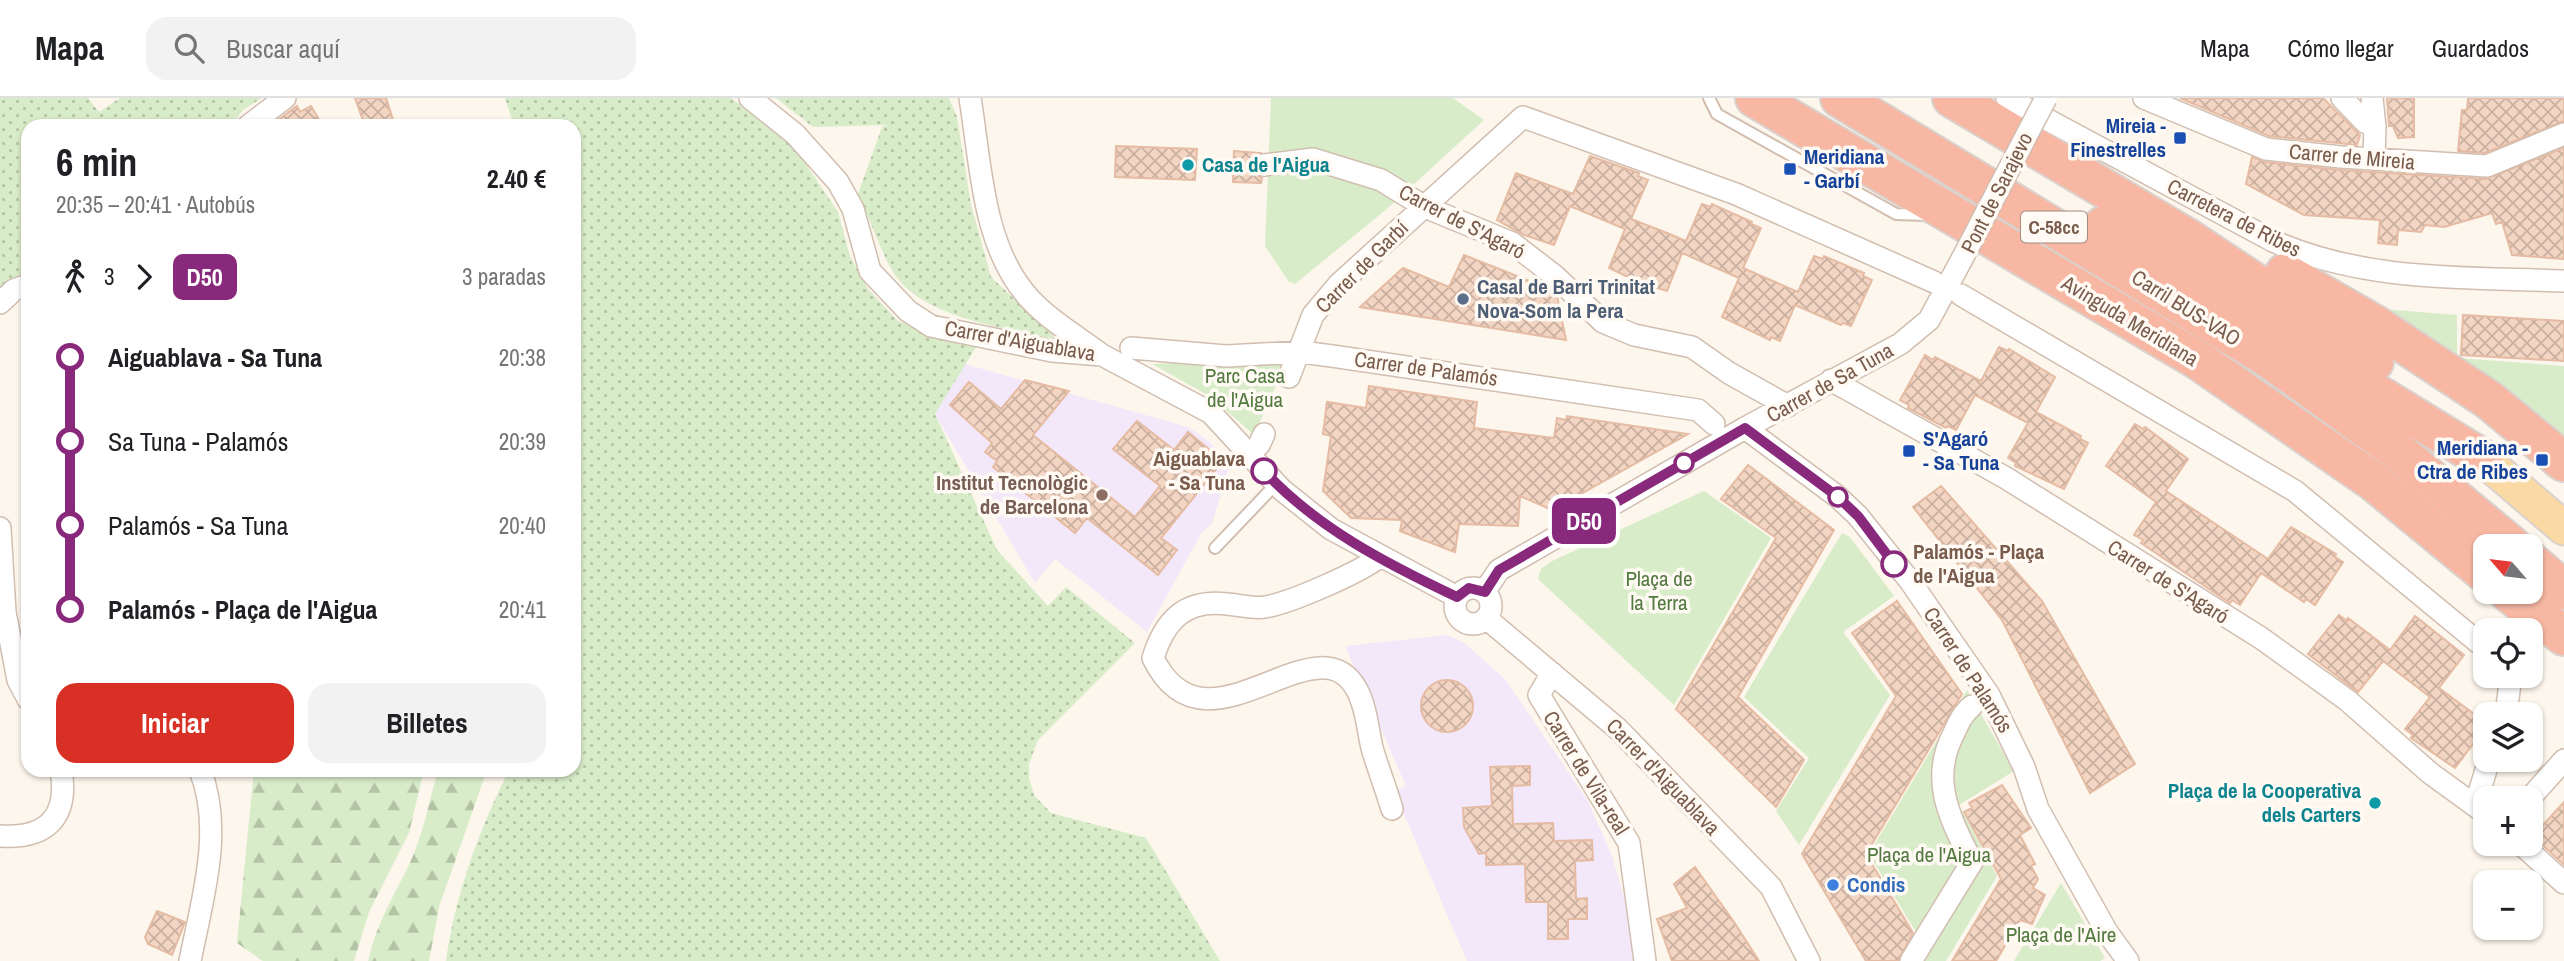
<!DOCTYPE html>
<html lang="es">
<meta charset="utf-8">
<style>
:root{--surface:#fff;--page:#f2f2f2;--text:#202124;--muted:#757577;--line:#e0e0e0;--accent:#d93025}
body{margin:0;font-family:"Archivo Narrow",sans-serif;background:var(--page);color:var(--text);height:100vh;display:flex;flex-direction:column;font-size:26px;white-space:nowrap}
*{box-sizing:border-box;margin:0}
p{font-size:23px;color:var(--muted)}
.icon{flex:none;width:38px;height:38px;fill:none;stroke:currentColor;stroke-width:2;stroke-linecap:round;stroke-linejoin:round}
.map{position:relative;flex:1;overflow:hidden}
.sheet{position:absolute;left:21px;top:21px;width:560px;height:658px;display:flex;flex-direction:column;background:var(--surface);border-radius:21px;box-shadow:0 2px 5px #0004}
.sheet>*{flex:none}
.badge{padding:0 14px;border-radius:10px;font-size:24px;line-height:46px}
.needle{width:46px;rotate:298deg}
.controls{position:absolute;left:2473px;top:436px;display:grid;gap:14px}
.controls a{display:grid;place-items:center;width:70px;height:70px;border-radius:14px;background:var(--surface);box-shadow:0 2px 5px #0004;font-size:35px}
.map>.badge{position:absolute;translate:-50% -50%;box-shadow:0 0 0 4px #fff}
.legs{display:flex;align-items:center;gap:10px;height:77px;padding:0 35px;font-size:23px}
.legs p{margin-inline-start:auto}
.headline{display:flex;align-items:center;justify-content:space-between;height:119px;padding:0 35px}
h1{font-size:38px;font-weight:800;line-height:52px}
.button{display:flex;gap:14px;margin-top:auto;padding:14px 35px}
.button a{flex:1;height:80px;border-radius:21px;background:var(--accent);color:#fff;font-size:28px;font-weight:800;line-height:80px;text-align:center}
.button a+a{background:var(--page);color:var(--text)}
ul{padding:0 35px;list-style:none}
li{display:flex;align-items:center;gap:24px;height:84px;font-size:26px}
li i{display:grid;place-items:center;width:10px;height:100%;margin:0 9px;background:currentColor}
li i::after{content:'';width:18px;height:18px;margin:-9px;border:5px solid;border-radius:50%;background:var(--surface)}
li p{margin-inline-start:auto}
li:first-child i{background:linear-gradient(#0000 50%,currentColor 0)}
li:last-child i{background:linear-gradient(currentColor 50%,#0000 0)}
header{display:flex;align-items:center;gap:42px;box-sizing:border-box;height:98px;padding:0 35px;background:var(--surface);border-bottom:2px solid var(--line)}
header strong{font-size:33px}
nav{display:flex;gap:38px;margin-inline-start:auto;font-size:24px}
.search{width:490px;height:63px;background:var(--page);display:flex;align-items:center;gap:18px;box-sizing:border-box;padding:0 24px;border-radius:21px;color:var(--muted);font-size:26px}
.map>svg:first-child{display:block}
.education{fill:#f3e8fa}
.grass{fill:url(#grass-dots)}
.forest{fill:url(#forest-firs)}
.park{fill:#d8ecc9}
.building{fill:url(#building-cross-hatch);stroke:#e6bba3;stroke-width:2}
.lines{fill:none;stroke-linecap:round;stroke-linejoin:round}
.lane-casing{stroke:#d1beb0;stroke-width:14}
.street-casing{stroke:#d1beb0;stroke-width:24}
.primary-casing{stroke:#dad1cd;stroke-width:37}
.highway-casing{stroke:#dad1cd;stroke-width:42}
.lane{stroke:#fff;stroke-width:10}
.street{stroke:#fff;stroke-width:21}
.primary{stroke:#fbd9a5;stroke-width:33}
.highway{stroke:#f7b7a3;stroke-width:38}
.street-bridge-casing{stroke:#d1beb0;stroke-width:24;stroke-linecap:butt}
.street-bridge{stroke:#fff;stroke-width:21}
.line-1-casing{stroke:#fff;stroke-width:16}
.line-1{stroke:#88297c;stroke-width:10}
.transit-dot{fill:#1a4fb4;stroke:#fffaf3;stroke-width:2.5}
.culture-dot{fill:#0f9aa8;stroke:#fffaf3;stroke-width:2.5}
.service-dot{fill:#5c6f8a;stroke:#fffaf3;stroke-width:2.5}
.stop-1-dot{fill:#fff;stroke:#88297c;stroke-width:3.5}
.education-dot{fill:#8d6e63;stroke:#fffaf3;stroke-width:2.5}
.shop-dot{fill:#3f7fe0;stroke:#fffaf3;stroke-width:2.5}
.labels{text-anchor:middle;stroke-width:7;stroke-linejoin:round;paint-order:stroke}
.shield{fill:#fffaf3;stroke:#a28b7f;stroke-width:2}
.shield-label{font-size:19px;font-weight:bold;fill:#7a5c4d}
.transit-label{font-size:21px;font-weight:bold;fill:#164399;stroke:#fffaf3;text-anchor:end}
.street-label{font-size:21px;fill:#7a5c4d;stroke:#fffaf3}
.culture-label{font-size:21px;font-weight:bold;fill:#0d838f;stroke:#fffaf3;text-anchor:start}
.service-label{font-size:21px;font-weight:bold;fill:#4e5e75;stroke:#fffaf3;text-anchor:start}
.park-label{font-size:21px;fill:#537a41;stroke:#fffaf3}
.stop-label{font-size:21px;font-weight:bold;fill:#7a5c4d;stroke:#fffaf3;text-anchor:end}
.education-label{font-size:21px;font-weight:bold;fill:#785e54;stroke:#fffaf3;text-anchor:end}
.shop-label{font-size:21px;font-weight:bold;fill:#366cbe;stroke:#fffaf3;text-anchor:start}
</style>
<header>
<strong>Mapa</strong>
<div class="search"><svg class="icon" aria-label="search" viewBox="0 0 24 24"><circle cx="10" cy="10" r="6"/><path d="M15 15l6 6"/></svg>Buscar aquí</div>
<nav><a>Mapa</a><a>Cómo llegar</a><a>Guardados</a></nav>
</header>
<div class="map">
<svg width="2564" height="863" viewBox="0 0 2564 863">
<defs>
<pattern id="grass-dots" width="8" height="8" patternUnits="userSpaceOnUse" patternTransform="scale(1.75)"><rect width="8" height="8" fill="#d8ecc9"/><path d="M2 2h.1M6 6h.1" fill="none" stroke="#b4c2a5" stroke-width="1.8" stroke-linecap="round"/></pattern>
<pattern id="forest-firs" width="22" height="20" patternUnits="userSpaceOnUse" patternTransform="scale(1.75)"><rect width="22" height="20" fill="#d8ecc9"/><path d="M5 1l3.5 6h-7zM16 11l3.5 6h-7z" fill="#b4c2a5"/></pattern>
<pattern id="building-cross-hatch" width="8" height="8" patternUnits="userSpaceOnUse" patternTransform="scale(1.75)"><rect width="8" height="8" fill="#f3d5c3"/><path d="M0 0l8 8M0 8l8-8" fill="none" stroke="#cab0a1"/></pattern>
</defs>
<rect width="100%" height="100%" fill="#fdf6ec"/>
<path class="education" d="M965 266 1188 329 1210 344 1229 368 1212 426 1202 434 1147 534 1055 461 1035 485 935 316Z
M1447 537 1463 544 1505 581 1588 703 1612 758 1632 827 1635 863H1467L1394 693 1406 688 1345 548Z"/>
<path class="grass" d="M0 0H88L99 14 120 0H262L243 12 231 28H28V174L0 191Z
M505 0H731L791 44 838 114 850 158 868 191 898 223 976 249 935 316 997 452 1048 508 1066 489 1135 545 1038 642 1029 666V680L1034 697 1051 715 1146 740 1220 863H446C456 794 478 735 509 672H574V28H521L511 19Z
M776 0H949L957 19 971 107 991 179 1058 242C1009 231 921 220 893 174 879 150 870 121 858 96L882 29 888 27 813 29Z"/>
<path class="forest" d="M254 672H424L409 735 369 814 354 863H263L237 845Z
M438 672H487L439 809 429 863H368C376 827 393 799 409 767 423 737 429 704 438 672Z"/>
<path class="park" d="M1271 0H1453L1484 22 1388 110 1295 186 1289 184 1265 148Z
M2370 210 2457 217V260L2564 268V352Z
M1288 261 1254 337 1211 299 1152 266Z
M1704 393 1771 440 1674 607 1538 481 1541 471 1550 464Z
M1842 435 1850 439 1894 498 1843 534 1890 597 1799 747 1776 713 1809 660 1744 599Z
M1967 592 2014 673 1959 707 1997 778 1946 863H1905L1920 841 1869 756Z
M2061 785 2105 860 2100 863H2014Z"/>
<path class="building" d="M355 0H386L395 28H365Z
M2180 0H2323L2360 37 2357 47 2269 38Z
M2387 0H2414V39L2398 40 2393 28H2389Z
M2468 0H2564V23L2485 55 2458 53 2462 12H2467Z
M297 8 300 14 311 8 323 28H270Z
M1116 48 1197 51 1195 82 1115 79Z
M2564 50V161L2512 157 2502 124 2496 126 2492 115 2444 129 2425 127 2421 134 2398 132 2397 147 2378 145 2380 122 2304 117 2246 86 2252 59 2265 64 2340 72 2486 81Z
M1234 53 1260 55 1252 61 1251 68 1254 75 1262 80 1261 85 1233 84Z
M1590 58 1639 75 1638 78 1648 82 1631 121 1667 135 1686 143 1702 106 1711 109 1712 106 1752 124 1751 126 1761 130 1743 170 1798 194 1814 158 1823 161 1824 158 1864 175 1863 178 1872 182 1851 228 1843 225 1841 227 1795 207 1780 243 1771 239 1770 242 1722 219 1739 180 1682 155 1667 193 1658 190 1656 192 1609 170 1625 131 1570 108 1554 147 1524 137 1497 122 1516 75 1573 96Z
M1464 157 1550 191 1557 198 1566 242 1360 209 1403 170 1449 189Z
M2463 217 2564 223V263L2461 257Z
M1999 249 2008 253 2009 251 2055 279 2036 314 2081 338 2080 341 2088 345 2064 391 2015 368 2016 365 2008 360 2028 325 1975 297 1956 332 1948 328 1946 330 1908 310 1909 307 1900 302 1925 257 1933 262 1935 259 1981 283Z
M1025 282 1069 293 1033 337 1135 419 1160 388 1113 351 1137 323 1174 352 1188 334 1223 363 1161 440 1177 452 1158 477 1087 420 1075 435 993 369 997 363 985 354 992 345 950 307 969 284 1001 311Z
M1369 288 1477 304 1474 330 1554 340 1557 320 1566 322 1567 318 1688 336 1552 412 1520 398 1518 428 1459 426 1455 454 1400 433 1402 422 1351 420 1323 393 1331 338 1323 336 1327 304 1366 310Z
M2135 326 2143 331 2145 329 2188 361 2166 393 2268 461 2291 429 2336 456 2335 459 2343 464 2315 507 2306 501 2304 504 2261 475 2240 507 2232 502 2230 505 2141 445 2143 442 2134 437 2156 404 2106 368Z
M1748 367 1834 432 1738 599 1804 662 1776 709 1676 611 1776 440 1721 401Z
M1941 388 2042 503 2135 666 2090 695 2002 522 1913 409Z
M1897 503 1962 596 1866 756 1913 835 1898 863H1866L1802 756 1896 598 1852 535Z
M2339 517 2347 523 2348 520 2390 552 2415 518 2464 557 2439 590 2485 624V630L2455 670 2411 640 2413 637 2405 631 2430 599 2383 563 2358 594 2308 556Z
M1421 608a26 26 0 1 1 52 0a26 26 0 1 1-52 0Z
M1530 668V687L1512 688 1513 726 1553 725 1554 743 1592 742 1593 762 1575 763 1576 801 1587 800V821H1568V841H1548V804H1526L1525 766 1486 767V755L1479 756 1464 729 1463 710 1492 708 1490 669Z
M2002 687 2031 730 2020 737 2035 766 2031 768 2038 781 2033 790 2045 797 2032 826 2020 822 1996 863H1952L2001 781 1964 714 1972 710 1969 705Z
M2564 704V767L2533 738Z
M1695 769 1734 824 1759 863H1672L1657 821 1687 810 1674 786Z
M157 813 185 824 172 857 148 846 145 839Z"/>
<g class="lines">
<defs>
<path id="lane" d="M1709 0 1717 16 1896 116 1926 117
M1215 450 1276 386"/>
<path id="street" d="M750 0 795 36 838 84 853 111 870 173 908 213 931 228 1052 253 1102 257 1211 315 1282 392 1331 431 1457 499
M970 0C981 66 982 148 1029 200 1050 223 1078 239 1102 257
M2007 0 2273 143C2365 184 2465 179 2564 183
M2144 0 2266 51 2341 59 2487 68 2564 36
M2342 0 2365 24 2375 29 2374 60
M2372 0 2375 29
M248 28 285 0
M1264 67 1313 61 1381 82 1425 109 1512 145 1555 178 1603 224 1634 237 1692 249 1729 275 1788 308
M1961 197 2295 393 2485 550
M0 205 14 192 28 187
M1131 250 1226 258 1301 254 1332 258 1698 312 1714 326
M1289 279 1313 217 1339 186 1523 19 1736 96 1934 184
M1831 282 2006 380 2261 540 2347 602 2430 675 2485 715
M1745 330 1838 399 1858 418 1910 483 1989 597 2024 669 2038 711 2107 834 2128 863
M1259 347 1264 336
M0 430 5 514 18 582 28 601
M1379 459C1361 474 1290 505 1265 509 1254 511 1239 507 1227 506 1185 501 1165 522 1153 560 1206 669 1316 516 1357 592 1366 608 1368 632 1372 650 1378 670 1386 691 1392 711
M1455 508a18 18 0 1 1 36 0a18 18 0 1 1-36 0Z
M1484 494 1499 472 1745 330 1900 246 1929 222 1962 161
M1486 520 1618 631 1771 789 1809 863
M1552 575 1539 597 1629 745 1645 863
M2506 616 2511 578
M2479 695 2489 662
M2530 700 2564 662
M0 738C47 741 69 719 61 672
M2521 746 2564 785
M190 863C202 802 224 732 200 672
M1911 863 1972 764C1950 720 1929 682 1954 635 1959 624 1963 615 1972 608"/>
<path id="primary" d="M2483 361 2564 430"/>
<path id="highway" d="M1755 0 2198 262 2373 383 2485 475
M1840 0 2267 259 2396 352 2512 448
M1952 0 2189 141 2374 264
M2103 128 2483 361
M2285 175 2377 228 2489 302 2564 364
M2530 463 2564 492
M2508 494 2564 538"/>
</defs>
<use href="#lane" class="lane-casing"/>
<use href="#street" class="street-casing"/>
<use href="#primary" class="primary-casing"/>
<use href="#highway" class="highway-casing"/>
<use href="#lane" class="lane"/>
<use href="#street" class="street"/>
<use href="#primary" class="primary"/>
<use href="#highway" class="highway"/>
<defs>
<path id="street-bridge" d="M1962 161 2046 0"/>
</defs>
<use href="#street-bridge" class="street-bridge-casing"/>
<use href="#street-bridge" class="street-bridge"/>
</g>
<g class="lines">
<defs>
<path id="line-1" d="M1264 373C1317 430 1387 466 1457 499L1469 490 1485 494 1499 472 1745 330 1838 399 1858 418 1894 466"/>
</defs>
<use href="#line-1" class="line-1-casing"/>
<use href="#line-1" class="line-1"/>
</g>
<g class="transit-dot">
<rect x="2173" y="33" width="14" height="14" rx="3.5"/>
<rect x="1783" y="64" width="14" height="14" rx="3.5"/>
<rect x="1902" y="346" width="14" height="14" rx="3.5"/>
<rect x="2535" y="355" width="14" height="14" rx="3.5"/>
</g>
<g class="culture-dot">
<circle cx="1188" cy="67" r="7"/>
<circle cx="2375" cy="705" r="7"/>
</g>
<circle class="service-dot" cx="1463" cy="201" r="7"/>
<g class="stop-1-dot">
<circle cx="1684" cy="365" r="9"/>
<circle cx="1264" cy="373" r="12"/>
<circle cx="1838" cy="399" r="9"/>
<circle cx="1894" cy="466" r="12"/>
</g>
<circle class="education-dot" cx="1102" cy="397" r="7"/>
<circle class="shop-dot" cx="1833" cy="787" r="7"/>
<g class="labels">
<rect class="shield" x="2021" y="113.5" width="66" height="31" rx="5"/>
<g class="shield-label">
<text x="2054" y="136">C-58cc</text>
</g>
<g class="transit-label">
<text x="2166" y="35">Mireia -<tspan x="2166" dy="24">Finestrelles</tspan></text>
<text x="1804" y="66" text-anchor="start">Meridiana<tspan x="1804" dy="24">- Garbí</tspan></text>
<text x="1923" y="348" text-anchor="start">S'Agaró<tspan x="1923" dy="24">- Sa Tuna</tspan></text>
<text x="2528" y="357">Meridiana -<tspan x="2528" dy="24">Ctra de Ribes</tspan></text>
</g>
<g class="street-label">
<text transform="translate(2352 59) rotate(5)" y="7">Carrer de Mireia</text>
<text transform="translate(1997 95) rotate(-63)" y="7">Pont de Sarajevo</text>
<text transform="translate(2234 120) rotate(27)" y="7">Carretera de Ribes</text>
<text transform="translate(1462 124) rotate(27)" y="7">Carrer de S'Agaró</text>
<text transform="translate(1362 169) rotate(-45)" y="7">Carrer de Garbí</text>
<text transform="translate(2186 210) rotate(32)" y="7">Carril BUS-VAO</text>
<text transform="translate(2130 223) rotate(31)" y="7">Avinguda Meridiana</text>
<text transform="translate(1020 243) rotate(10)" y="7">Carrer d'Aiguablava</text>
<text transform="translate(1426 271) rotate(8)" y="7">Carrer de Palamós</text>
<text transform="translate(1830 285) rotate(-29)" y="7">Carrer de Sa Tuna</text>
<text transform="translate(2168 484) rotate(32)" y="7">Carrer de S'Agaró</text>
<text transform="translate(1968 572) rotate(57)" y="7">Carrer de Palamós</text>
<text transform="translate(1586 675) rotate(58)" y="7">Carrer de Vila-real</text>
<text transform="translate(1663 679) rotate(46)" y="7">Carrer d'Aiguablava</text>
</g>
<g class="culture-label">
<text x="1202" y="74">Casa de l'Aigua</text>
<text x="2361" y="700" text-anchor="end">Plaça de la Cooperativa<tspan x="2361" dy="24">dels Carters</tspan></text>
</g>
<g class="service-label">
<text x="1477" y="196">Casal de Barri Trinitat<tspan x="1477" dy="24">Nova-Som la Pera</tspan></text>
</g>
<g class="park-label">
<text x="1245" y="285">Parc Casa<tspan x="1245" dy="24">de l'Aigua</tspan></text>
<text x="1659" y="488">Plaça de<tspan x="1659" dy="24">la Terra</tspan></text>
<text x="1929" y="764">Plaça de l'Aigua</text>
<text x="2061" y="844">Plaça de l'Aire</text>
</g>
<g class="stop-label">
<text x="1245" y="368">Aiguablava<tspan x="1245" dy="24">- Sa Tuna</tspan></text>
<text x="1913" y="461" text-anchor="start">Palamós - Plaça<tspan x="1913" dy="24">de l'Aigua</tspan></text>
</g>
<g class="education-label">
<text x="1088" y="392">Institut Tecnològic<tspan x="1088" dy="24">de Barcelona</tspan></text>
</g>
<g class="shop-label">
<text x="1847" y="794">Condis</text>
</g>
</g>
</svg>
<div class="controls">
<a><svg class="needle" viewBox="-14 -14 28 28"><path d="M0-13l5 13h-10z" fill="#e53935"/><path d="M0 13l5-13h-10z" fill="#757577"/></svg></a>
<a><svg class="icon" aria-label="locate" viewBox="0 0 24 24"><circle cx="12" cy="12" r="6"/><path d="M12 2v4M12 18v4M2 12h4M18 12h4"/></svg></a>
<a><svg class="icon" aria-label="layers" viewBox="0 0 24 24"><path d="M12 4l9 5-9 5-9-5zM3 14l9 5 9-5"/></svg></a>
<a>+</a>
<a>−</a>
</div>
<b class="badge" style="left:1584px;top:423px;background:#88297c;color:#fff">D50</b>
<section class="sheet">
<div class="headline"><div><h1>6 min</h1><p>20:35 – 20:41 · Autobús</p></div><b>2.40 €</b></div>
<div class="legs"><svg class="icon" aria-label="walk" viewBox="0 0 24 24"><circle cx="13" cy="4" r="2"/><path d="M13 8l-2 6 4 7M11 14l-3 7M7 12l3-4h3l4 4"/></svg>3<svg class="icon" aria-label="forward" viewBox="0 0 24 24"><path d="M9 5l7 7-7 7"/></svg><b class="badge" style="background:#88297c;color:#fff">D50</b><p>3 paradas</p></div>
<ul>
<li><i style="color:#88297c"></i><b>Aiguablava - Sa Tuna</b><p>20:38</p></li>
<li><i style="color:#88297c"></i><span>Sa Tuna - Palamós</span><p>20:39</p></li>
<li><i style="color:#88297c"></i><span>Palamós - Sa Tuna</span><p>20:40</p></li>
<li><i style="color:#88297c"></i><b>Palamós - Plaça de l'Aigua</b><p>20:41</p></li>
</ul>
<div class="button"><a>Iniciar</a><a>Billetes</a></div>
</section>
</div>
